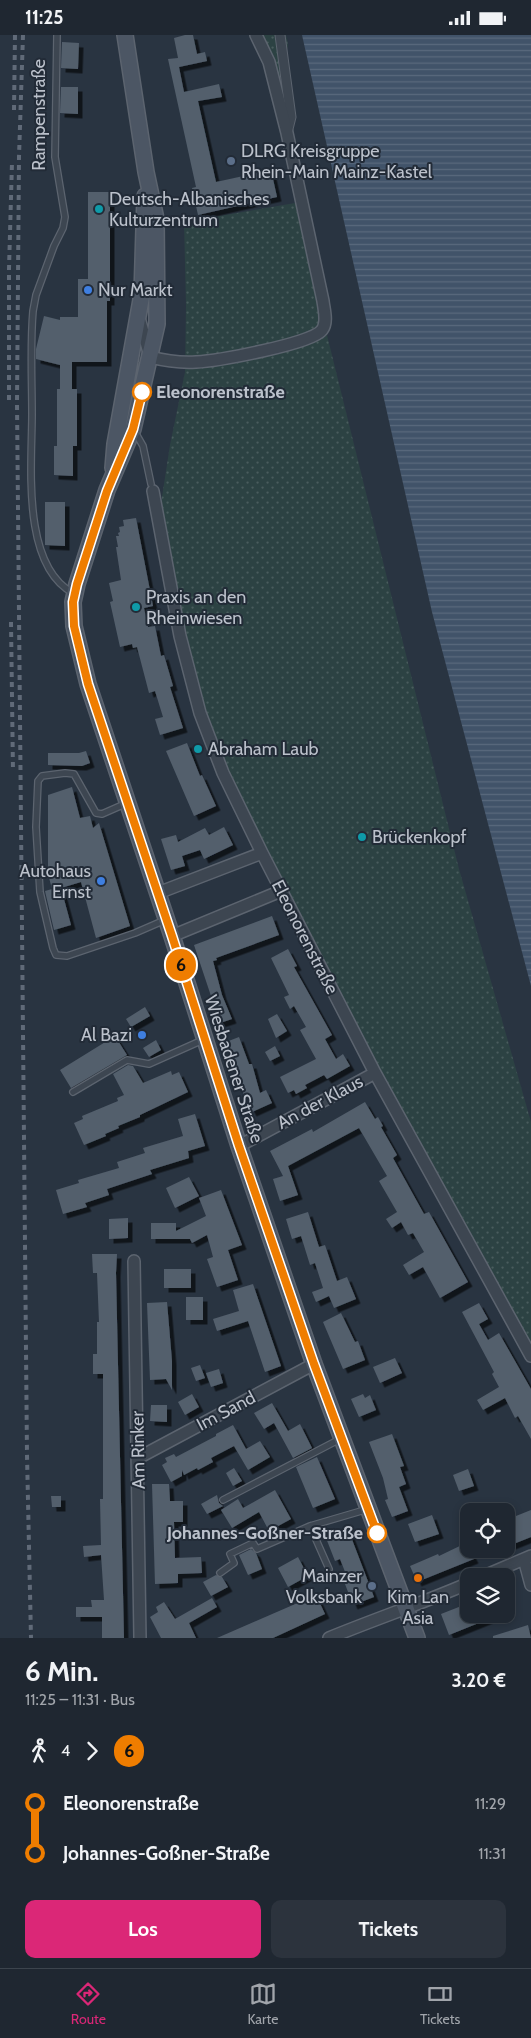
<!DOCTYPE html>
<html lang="de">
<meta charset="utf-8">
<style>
:root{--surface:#1f2731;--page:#2c333d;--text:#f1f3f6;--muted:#a1a5ab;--line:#3c444d;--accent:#db2777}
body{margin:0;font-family:Cabin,sans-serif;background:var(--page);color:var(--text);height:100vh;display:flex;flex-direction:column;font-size:19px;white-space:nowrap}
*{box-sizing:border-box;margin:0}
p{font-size:16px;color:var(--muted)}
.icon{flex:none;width:28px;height:28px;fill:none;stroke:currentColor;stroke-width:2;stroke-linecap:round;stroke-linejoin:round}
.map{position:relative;height:1603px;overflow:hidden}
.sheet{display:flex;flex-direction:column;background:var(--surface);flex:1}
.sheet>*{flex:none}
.badge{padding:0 10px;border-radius:16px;font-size:18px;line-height:32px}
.controls{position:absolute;left:460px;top:1468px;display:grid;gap:10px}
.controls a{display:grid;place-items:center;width:55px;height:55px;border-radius:10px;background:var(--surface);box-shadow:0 2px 8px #0003,0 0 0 1px var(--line);font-size:25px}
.map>.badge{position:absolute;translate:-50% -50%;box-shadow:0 0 0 2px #fff}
.legs{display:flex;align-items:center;gap:8px;height:55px;padding:0 25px;font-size:16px}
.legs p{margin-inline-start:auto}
.summary{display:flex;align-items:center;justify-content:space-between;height:85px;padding:0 25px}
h1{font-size:28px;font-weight:700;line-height:38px}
.button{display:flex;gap:10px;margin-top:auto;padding:10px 25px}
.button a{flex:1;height:58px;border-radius:10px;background:var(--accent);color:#fff;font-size:20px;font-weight:700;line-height:58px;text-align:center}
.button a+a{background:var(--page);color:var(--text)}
ul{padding:0 25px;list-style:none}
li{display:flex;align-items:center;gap:18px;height:50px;font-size:19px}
li i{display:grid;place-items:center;width:8px;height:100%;margin:0 6px;background:currentColor}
li i::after{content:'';width:12px;height:12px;margin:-6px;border:4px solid;border-radius:50%;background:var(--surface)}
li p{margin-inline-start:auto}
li:first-child i{background:linear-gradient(#0000 50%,currentColor 0)}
li:last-child i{background:linear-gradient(currentColor 50%,#0000 0)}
.status{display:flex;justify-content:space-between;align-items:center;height:35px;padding:0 25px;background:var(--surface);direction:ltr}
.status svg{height:14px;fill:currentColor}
.menu{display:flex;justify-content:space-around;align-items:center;height:70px;border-top:1px solid var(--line);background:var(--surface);font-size:14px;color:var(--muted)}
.menu a{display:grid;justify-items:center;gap:2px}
.menu .current{color:var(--accent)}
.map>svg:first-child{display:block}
.park{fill:url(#park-dots)}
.water{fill:url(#water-rules)}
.building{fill:#535f6c;filter:url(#shadow)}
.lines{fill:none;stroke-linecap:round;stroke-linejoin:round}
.service-casing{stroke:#5c646f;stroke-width:8}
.pedestrian-casing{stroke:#5c646f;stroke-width:11}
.minor-casing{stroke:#5c646f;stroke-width:14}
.secondary-casing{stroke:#5c646f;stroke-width:18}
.service{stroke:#3d4651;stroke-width:5.5}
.pedestrian{stroke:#3d4651;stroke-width:9}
.minor{stroke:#3d4651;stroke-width:11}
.secondary{stroke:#4c5664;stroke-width:15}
.rail{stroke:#606a78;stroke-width:4;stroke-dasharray:5 5;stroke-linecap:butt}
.line-1-casing{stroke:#fff;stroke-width:11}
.line-1{stroke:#ef7d00;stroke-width:8}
.service-dot{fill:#5c6f8a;stroke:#222b37;stroke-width:2}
.culture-dot{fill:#0f9aa8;stroke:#222b37;stroke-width:2}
.shop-dot{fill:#3f7fe0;stroke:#222b37;stroke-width:2}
.stop-1-dot{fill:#fff;stroke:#ef7d00;stroke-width:2.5}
.food-dot{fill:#e8710a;stroke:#222b37;stroke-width:2}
.labels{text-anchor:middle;stroke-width:4;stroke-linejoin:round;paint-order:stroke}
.street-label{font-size:18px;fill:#bbc1cb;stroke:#222b37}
.poi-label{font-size:18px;fill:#bbc1cb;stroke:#222b37;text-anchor:start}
.stop-label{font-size:18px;font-weight:bold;fill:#bbc1cb;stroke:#222b37;text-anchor:start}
</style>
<div class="status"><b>11:25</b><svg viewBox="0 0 49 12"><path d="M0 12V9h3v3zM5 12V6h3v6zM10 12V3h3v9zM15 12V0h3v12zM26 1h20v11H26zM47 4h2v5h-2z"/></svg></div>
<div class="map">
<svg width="531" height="1603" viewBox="0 0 531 1603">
<defs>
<pattern id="park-dots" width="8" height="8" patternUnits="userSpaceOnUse" patternTransform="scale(1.25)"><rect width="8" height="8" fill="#2c4243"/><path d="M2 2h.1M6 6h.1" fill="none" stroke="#495c5d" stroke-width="1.8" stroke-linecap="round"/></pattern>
<pattern id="water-rules" width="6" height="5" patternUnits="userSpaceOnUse" patternTransform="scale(1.25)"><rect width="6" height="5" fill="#415369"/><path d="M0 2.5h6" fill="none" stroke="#5a6a7d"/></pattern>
<filter id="shadow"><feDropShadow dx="4.5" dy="4.5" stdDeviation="0" flood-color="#0009"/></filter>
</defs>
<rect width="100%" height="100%" fill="#293441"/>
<path class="park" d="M261 0H286L288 10 282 42 278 43Z
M301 167 323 284 459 834 531 1087V1321L375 1038 200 678 158 488 170 410 185 337 186 270 184 187Z"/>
<path class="water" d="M302 0H531V951L432 577Z"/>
<path class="building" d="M185 0H193L197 19 205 17 207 26 179 32 184 57 219 49 222 62 198 66 216 147 271 135 277 162 198 180 192 153 196 152 168 24 178 23 174 3Z
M62 7 79 8 78 34 61 33Z
M61 52H78V79L60 78Z
M88 157H110V266H107V327H72V354H77V411H73V441L54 440V411H57V354H60V330L36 324V314L44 281 60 285V282H78V244H88Z
M45 467H65V511L45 510Z
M136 483 153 571 144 573 148 592 155 591 161 621 164 620 173 651 170 652 183 693 160 700 155 684 163 682 155 656 149 658 137 612 133 613 132 609 120 612 110 567 113 566 109 548 121 545 116 512H118L116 501H119L118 498 120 497 119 492 124 491 123 485Z
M187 708 200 741 202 740 216 771 194 781 166 716Z
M86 716 90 728 82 731 48 730V718H79Z
M72 752 80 783 90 781 93 793 99 788 130 891 96 903 81 847 61 853 71 890 54 895 45 856 52 854 48 839V760Z
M224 792 233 810 204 824 200 815 182 821 185 831 171 835 161 804 176 800 178 807 205 793 209 800Z
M272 881 279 900 216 923 217 925 213 926 222 960 232 984 220 988 194 910Z
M288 914 297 931 294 932 332 1000 325 1004 336 1024 343 1019 350 1031 327 1044 324 1040 305 1050 307 1053 296 1059 294 1055 288 1058 280 1042 316 1024 300 995 306 992 294 971 290 974 284 962 289 960 271 923Z
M145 972 150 981 131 992 126 984Z
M277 979 287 996 276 1003 268 984Z
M115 1001 127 1020 71 1053 60 1035Z
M239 1002 249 1029H252L260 1058 266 1055 272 1068 252 1077 244 1061 232 1018 231 1019 226 1007Z
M156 1005 161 1015 149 1022 143 1013Z
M275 1011 280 1021 270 1026 265 1017Z
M128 1030 133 1031 143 1048 171 1036 172 1040 179 1037 188 1057 140 1080V1082L118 1091 119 1093 105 1099 106 1101 84 1110 74 1088 83 1084 82 1081 118 1066 117 1063 124 1060 113 1039Z
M365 1067 375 1084 378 1082 383 1091 381 1092 397 1120 393 1123 424 1179 429 1177 468 1247 440 1263 423 1232 409 1240 403 1230 424 1217 413 1198 408 1200 401 1187 392 1193 386 1184 397 1177 379 1146 387 1141 359 1093 288 1131 298 1160 280 1166 273 1144 283 1141 270 1116 312 1094 313 1097Z
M195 1079 205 1111 188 1116 189 1123 150 1135 152 1139 107 1154 109 1160 85 1168 87 1172 63 1179 56 1155 79 1148 78 1145 119 1133 117 1127 145 1118 143 1113 183 1101 178 1084Z
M189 1142 199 1161 175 1173 166 1153Z
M221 1155 242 1210 228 1215 238 1245 217 1252 207 1224 213 1222 207 1200 192 1208 190 1204H151V1188H176V1196L206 1181 199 1163Z
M308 1177 319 1212 325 1210 337 1246 347 1242 356 1264 334 1273 329 1261 316 1267 312 1257 323 1253 315 1228 310 1230 301 1201 292 1204 286 1184Z
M128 1183V1203L109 1204V1184Z
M92 1219H117L116 1238 124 1603H102V1582H76V1572H92L91 1565H104L101 1520 84 1522 83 1511 101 1510 100 1464H103V1339H93V1319H97V1287H99L97 1238H93Z
M164 1234H191V1253H164Z
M253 1249 281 1331 265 1337 248 1286 217 1296 213 1284 239 1276 233 1255Z
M186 1262H203V1285H186Z
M167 1267 172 1326V1355L166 1344 150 1345 147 1268Z
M479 1268 488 1284 479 1289 488 1305 499 1298 531 1354V1404L518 1381 515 1383 505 1363 483 1375 477 1365 499 1352 492 1339 494 1337 462 1277Z
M341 1278 355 1307 358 1306 365 1325 343 1334 323 1287Z
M395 1323 402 1338 380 1348 373 1332Z
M200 1330 205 1343 196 1346 191 1333Z
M219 1334 223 1348 211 1352 206 1338Z
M192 1359 199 1372 185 1380 178 1367Z
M363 1359 365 1363 370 1360 376 1375 359 1382 351 1364Z
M272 1368 288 1396 300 1389 312 1413 293 1423 274 1388 264 1394 254 1378Z
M151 1370H167V1387L150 1386Z
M233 1390 246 1414 260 1406 270 1422 248 1435 234 1411 211 1423 213 1427 198 1435 197 1433 184 1440 182 1435V1441L171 1447 162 1430 167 1427 165 1423 174 1419 176 1422 216 1401V1399Z
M392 1399 404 1431 400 1432 406 1449 399 1452 408 1476 392 1482 385 1465 388 1464 383 1443 369 1407Z
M317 1422 335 1464 313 1473 296 1432Z
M234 1433 242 1446 233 1451 226 1438Z
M468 1434 474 1451 459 1456 453 1440Z
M152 1449H169L170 1466H183V1487H174L175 1523 201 1522 202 1538 178 1539V1548L155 1549Z
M275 1455 291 1484 269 1496 259 1477 232 1493 221 1475 238 1464 243 1473Z
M217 1460 219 1468 223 1471 207 1479 201 1469Z
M51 1461H61V1472H52Z
M531 1475V1502L506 1512V1485Z
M432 1480 439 1499 415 1507 408 1489Z
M348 1494 374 1562 353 1570 345 1549 349 1547 340 1524 335 1526 326 1503Z
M466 1508 474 1524 417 1547 410 1531 438 1519 439 1521Z
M251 1514 256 1518 262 1534 248 1540 239 1520Z
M298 1522 308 1541 288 1552 278 1533Z
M216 1540 222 1542 228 1552 211 1561 203 1547Z
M316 1560 325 1579 273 1603H217Z
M212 1563 217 1572 189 1588 196 1603H161L150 1582 158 1577 156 1572 164 1567 175 1584Z
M469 1568V1579H501L449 1600 441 1579Z
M528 1590 531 1603H493V1601Z"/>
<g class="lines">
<defs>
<path id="service" d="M57 0 55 122 65 182 63 193 54 211 36 260 33 276C30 310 32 345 32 379 32 429 21 530 73 558
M135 397 143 411 151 449
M127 768 102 779 96 778 74 739 65 738 42 741 38 746 36 792 40 857 53 913 56 920 67 921 135 898 165 885
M73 1057 127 1025 149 1029 205 1004
M223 1465 342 1403
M310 1491 329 1534
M220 1538 234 1528 230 1519 253 1508 257 1514 310 1491 368 1474"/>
<path id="pedestrian" d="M280 0 291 82 287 98"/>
<path id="minor" d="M139 283 150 321
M150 322C166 326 180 328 196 327 216 326 312 309 322 295 328 287 324 275 323 266L287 98 269 27 256 0
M153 456 180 601 200 678 223 738 262 818 375 1038 531 1321
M158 858 262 818
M172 901 281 856
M239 1111 375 1038
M134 1226 140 1603
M138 1423 314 1329
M524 1524 531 1550
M484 1541 531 1521
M329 1603C375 1584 423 1568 469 1548"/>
<path id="secondary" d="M125 0 146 137 156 184 157 289 133 394 107 455 77 549 73 567 74 591 88 649 172 901 239 1111 314 1329 417 1603
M113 433 115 409 142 259 145 161"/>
</defs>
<use href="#service" class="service-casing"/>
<use href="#pedestrian" class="pedestrian-casing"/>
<use href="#minor" class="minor-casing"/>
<use href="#secondary" class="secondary-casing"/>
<use href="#service" class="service"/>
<use href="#pedestrian" class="pedestrian"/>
<use href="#minor" class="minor"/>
<use href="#secondary" class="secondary"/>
<path class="rail" d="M23 0 19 122 17 368 27 1420 31 1603
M14 75 15 0
M9 365V234L12 127
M11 587 13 737"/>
</g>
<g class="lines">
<defs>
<path id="line-1" d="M142 357 133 394 107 456 77 549 73 567 74 591 88 649 172 901 239 1111 314 1329 377 1498"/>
</defs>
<use href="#line-1" class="line-1-casing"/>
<use href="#line-1" class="line-1"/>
</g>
<g class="service-dot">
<circle cx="231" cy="126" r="5"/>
<circle cx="372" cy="1551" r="5"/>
</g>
<g class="culture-dot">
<circle cx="99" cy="174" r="5"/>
<circle cx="136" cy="572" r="5"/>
<circle cx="198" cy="714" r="5"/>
<circle cx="362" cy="802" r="5"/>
</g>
<g class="shop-dot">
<circle cx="88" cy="255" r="5"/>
<circle cx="101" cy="846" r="5"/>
<circle cx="142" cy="1000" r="5"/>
</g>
<g class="stop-1-dot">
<circle cx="142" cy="357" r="9"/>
<circle cx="377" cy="1498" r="9"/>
</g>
<circle class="food-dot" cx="418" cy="1543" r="5"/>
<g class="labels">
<g class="street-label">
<text transform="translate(39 80) rotate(-90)" y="6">Rampenstraße</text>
<text transform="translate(305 902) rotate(63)" y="6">Eleonorenstraße</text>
<text transform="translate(234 1034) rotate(72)" y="6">Wiesbadener Straße</text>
<text transform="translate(320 1067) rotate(-28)" y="6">An der Klaus</text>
<text transform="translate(226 1376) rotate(-28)" y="6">Im Sand</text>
<text transform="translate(138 1415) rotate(-91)" y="6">Am Rinker</text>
</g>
<g class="poi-label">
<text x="241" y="122">DLRG Kreisgruppe<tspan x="241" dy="21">Rhein-Main Mainz-Kastel</tspan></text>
<text x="109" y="170">Deutsch-Albanisches<tspan x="109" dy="21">Kulturzentrum</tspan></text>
<text x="98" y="261">Nur Markt</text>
<text x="146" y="568">Praxis an den<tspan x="146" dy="21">Rheinwiesen</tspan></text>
<text x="208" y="720">Abraham Laub</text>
<text x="372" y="808">Brückenkopf</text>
<text x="91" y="842" text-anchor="end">Autohaus<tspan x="91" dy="21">Ernst</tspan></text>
<text x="132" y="1006" text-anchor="end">Al Bazi</text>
<text x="362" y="1547" text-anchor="end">Mainzer<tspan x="362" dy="21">Volksbank</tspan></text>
<text x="418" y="1568" text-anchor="middle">Kim Lan<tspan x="418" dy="21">Asia</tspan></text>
</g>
<g class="stop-label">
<text x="156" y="363">Eleonorenstraße</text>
<text x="363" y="1504" text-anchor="end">Johannes-Goßner-Straße</text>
</g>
</g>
</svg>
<div class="controls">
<a><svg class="icon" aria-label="locate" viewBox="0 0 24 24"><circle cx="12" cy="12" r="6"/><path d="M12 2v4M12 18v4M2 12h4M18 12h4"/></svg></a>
<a><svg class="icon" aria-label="layers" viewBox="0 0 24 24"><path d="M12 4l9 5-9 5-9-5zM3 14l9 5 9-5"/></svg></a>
</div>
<b class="badge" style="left:181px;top:930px;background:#ef7d00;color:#111">6</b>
</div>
<section class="sheet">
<div class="summary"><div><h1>6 Min.</h1><p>11:25 – 11:31 · Bus</p></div><b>3.20 €</b></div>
<div class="legs"><svg class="icon" aria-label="walk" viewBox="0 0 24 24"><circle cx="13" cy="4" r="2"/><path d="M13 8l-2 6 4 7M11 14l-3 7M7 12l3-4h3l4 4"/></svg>4<svg class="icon" aria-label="forward" viewBox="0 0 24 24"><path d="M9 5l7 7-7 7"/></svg><b class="badge" style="background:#ef7d00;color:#111">6</b></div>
<ul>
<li><i style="color:#ef7d00"></i><b>Eleonorenstraße</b><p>11:29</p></li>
<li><i style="color:#ef7d00"></i><b>Johannes-Goßner-Straße</b><p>11:31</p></li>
</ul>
<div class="button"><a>Los</a><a>Tickets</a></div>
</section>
<nav class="menu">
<a class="current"><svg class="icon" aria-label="directions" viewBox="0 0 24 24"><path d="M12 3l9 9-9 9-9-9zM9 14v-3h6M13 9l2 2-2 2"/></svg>Route</a>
<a><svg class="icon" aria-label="map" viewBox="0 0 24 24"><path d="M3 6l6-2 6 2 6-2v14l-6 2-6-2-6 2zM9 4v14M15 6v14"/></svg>Karte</a>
<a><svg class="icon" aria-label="tickets" viewBox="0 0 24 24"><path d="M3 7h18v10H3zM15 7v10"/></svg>Tickets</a>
</nav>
